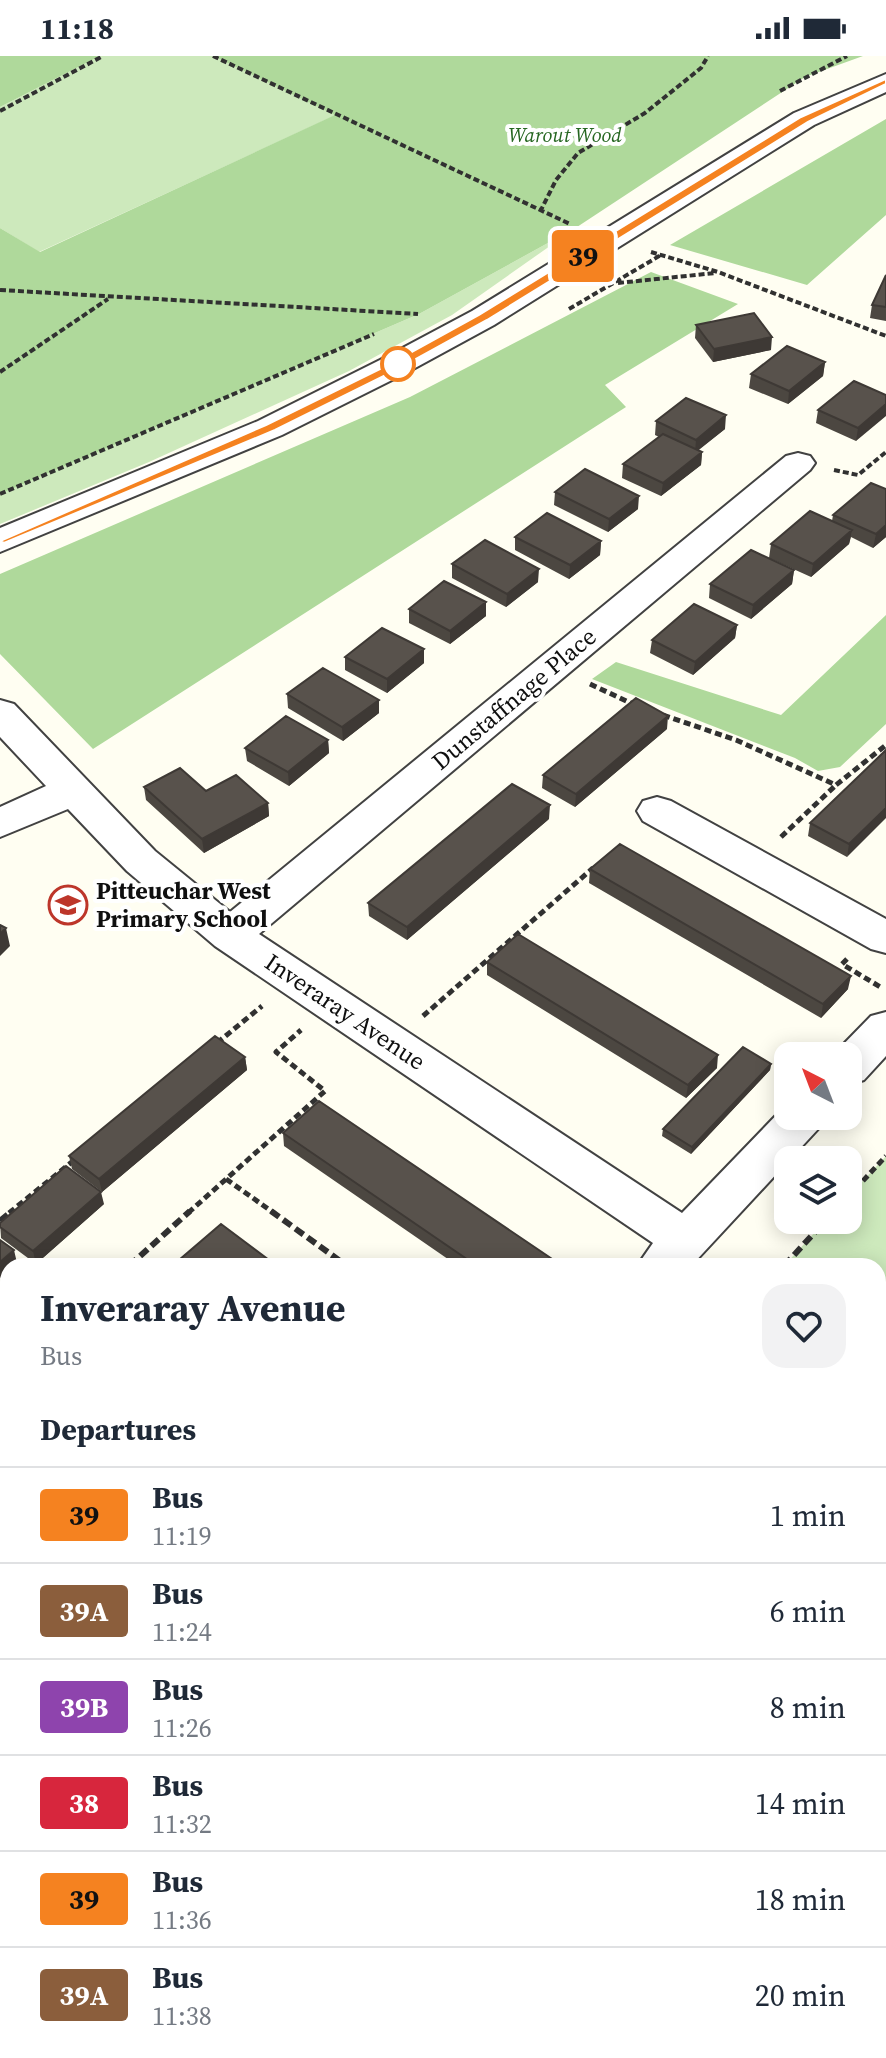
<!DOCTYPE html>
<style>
:root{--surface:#fff;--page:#f2f2f3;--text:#1f2937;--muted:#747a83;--line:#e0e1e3}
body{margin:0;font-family:"Source Serif 4",serif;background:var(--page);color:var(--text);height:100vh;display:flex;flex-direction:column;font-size:30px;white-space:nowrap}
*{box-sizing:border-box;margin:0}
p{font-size:26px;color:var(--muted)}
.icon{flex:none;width:44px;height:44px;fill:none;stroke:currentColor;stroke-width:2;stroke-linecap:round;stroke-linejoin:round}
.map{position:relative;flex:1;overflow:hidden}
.side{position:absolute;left:0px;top:1202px;width:886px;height:800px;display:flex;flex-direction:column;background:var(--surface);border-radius:24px 24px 0 0;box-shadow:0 4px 20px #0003}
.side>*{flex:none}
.badge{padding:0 16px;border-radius:6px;font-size:28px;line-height:52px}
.needle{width:52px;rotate:318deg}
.tools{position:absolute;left:774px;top:986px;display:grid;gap:16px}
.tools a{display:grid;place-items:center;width:88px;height:88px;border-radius:16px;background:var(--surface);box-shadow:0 4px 20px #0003;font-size:40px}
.map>.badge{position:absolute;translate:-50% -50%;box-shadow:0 0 0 4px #fff}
h2{padding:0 40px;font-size:30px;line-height:72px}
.round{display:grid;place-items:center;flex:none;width:84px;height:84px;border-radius:24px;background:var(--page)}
.headline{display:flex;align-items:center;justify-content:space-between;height:136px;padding:0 40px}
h1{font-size:38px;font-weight:700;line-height:60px}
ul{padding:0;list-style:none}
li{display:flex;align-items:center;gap:24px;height:96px;padding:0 40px;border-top:2px solid var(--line)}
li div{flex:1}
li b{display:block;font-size:30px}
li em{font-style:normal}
li .badge{min-width:88px;font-weight:700;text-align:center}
.status{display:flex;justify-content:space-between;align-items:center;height:56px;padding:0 40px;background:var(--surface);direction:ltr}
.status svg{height:22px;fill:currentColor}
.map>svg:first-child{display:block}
.green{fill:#cde9bc}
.forest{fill:#afd99b}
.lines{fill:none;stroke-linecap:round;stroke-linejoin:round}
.minor-casing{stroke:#424242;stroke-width:4}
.path-far2{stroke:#313131;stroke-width:4;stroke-dasharray:6 3;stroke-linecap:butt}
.path-far1{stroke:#313131;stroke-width:5;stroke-dasharray:7 4;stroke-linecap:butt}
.path{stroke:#313131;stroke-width:6;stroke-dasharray:10 5;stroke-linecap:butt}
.minor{fill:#fff;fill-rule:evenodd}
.wall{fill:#4c4741}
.shaded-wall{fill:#3e3935}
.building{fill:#58524c;stroke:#3e3935;stroke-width:2}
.line{fill:#f58220;stroke:#fff;stroke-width:2}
.stop-dot{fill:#fff;stroke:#f58220;stroke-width:4}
.labels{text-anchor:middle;stroke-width:8;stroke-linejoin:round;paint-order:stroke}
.far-park-label{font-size:20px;font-style:italic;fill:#256620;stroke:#fff}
.street-label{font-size:24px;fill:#0f0f0f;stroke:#fff}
.poi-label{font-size:24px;font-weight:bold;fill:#0f0f0f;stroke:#fff;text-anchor:start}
</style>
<div class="status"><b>11:18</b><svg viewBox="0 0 49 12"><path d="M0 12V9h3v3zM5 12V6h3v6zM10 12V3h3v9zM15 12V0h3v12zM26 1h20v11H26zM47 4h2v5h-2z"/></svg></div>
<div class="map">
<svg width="886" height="2002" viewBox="0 0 886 2002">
<rect width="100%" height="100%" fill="#fffef2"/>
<path class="green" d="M100 0H213L336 59 39 196 0 172V51Z
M577 171 452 259 349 315 149 406 0 468V438L419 258Z
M886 1100V1316L878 1310V1210H784L826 1164H848V1141Z"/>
<path class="forest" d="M0 0H100L0 51Z
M213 0H863L805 21 577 171 419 258 0 438V172L40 196 335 59Z
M886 63V159L807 229 670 189Z
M651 216 738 248 605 329 626 351 93 693 0 598V518L410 341Z
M886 559V668L840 711 818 715 795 702 592 623 616 606 781 659Z
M8 1984V1994H94L100 2002H0V1990Z"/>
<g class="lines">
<defs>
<path id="minor" d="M886 18V36L814 69 494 269 404 318 282 379 0 496V472L258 365 380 304 472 255 794 57Z
M798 397 810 400 815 407 810 414 259 878 682 1157 787 1048 788 1060H825L819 1072 691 1210H637L653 1187 215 890 127 815 68 753 0 781V751L46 730 0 681V644L14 648 155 795 230 856 786 400Z
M657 741 671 745 886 863V897L871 893 643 765 637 755 643 745Z
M886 956V1000L864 1024 848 1029V1000H832L871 960Z
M0 1463 8 1466V1517L0 1514Z
M878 1528 886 1531V1583L878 1579Z
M564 1994H630L633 2002H567Z"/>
</defs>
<use href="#minor" class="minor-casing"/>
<path class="path-far2" d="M213 0 570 168
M780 35 847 0
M0 55 103 0
M540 156 556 124 578 97 645 57 701 12 708 0
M651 196 718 216 886 280
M618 227 715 217
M0 234 418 258
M569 253 661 199
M0 316 108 243
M834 414 858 419 886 396
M0 438 374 278"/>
<path class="path-far1" d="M590 628 635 649
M663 659 736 684 836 729 886 689
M781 781 836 729
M847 903 842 908 882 932
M423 960 593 812
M217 987 262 950
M226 1123 274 1157
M848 1141 886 1100
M9 1157 73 1105
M188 1157 325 1035 276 996 301 974"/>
<path class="path" d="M271 1155 347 1210
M0 1165 12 1155
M129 1210 190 1155
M784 1210 826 1164
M878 1310 886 1316
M0 1325 8 1317
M878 1486 886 1491
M878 1649 886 1638
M0 1821 8 1830
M0 1990 8 1984
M94 1994 100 2002
M781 1994 791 2002"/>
<use href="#minor" class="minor"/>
</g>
<path class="wall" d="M886 219V265L870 262 872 249Z
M696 269 771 294 713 306 695 282Z
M825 306 823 320 788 348 749 332 751 318Z
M886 339 856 385 816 367 818 354Z
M656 365 725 373 698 394 702 396 701 409 661 440 622 422 623 408 659 381 655 379Z
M886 433V481L873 492 851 481 849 488 811 521 769 502 771 488 832 465 833 459Z
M555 436 638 453 608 476 554 449Z
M515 481 601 485 600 499 569 523 515 494Z
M452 508 538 526 506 551 452 522Z
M794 514 792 528 751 563 709 542 710 528Z
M409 553 486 560 450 588 409 567Z
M737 569 735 582 693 619 650 597 652 584Z
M424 593V607L387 637 345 614V601Z
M287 638 379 644V657L343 685 288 652Z
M667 673 575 751 542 732 543 719Z
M328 684 329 697 289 730 247 705 245 692Z
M886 694 847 801 808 780 810 767Z
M144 731 206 735 268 747 269 760 204 797 146 744Z
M549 763 407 884 369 860 368 847Z
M590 813 848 933 821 962 589 827Z
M487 906 717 1012 686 1042 487 919Z
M245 1001 247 1014 102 1136 72 1113 69 1100Z
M771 1008 770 1014 691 1098 662 1080 663 1073Z
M283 1077 558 1210H458L284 1090Z
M104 1148 36 1208 1 1182 0 1167Z
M878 1327 886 1332V1406L878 1401Z
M0 1617 8 1624V1720L0 1713Z
M886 1780V1880L878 1874V1791Z
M220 1994H342L343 2001 229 2002Z"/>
<path class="shaded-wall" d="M772 281 771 294 713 306 714 293Z
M825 306 823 320 788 348 789 335Z
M886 348V360L856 385 858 372Z
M726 359 725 373 695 397 696 384Z
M702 396 701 409 661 440 663 427Z
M639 440 638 453 608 476 609 463Z
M886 469V481L873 492 876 478Z
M852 474 849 488 811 521 813 508Z
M601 485 600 499 569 523 570 509Z
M539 513 538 526 506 551 507 538Z
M794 514 792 528 751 563 753 549Z
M486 546V560L450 588V575Z
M737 569 735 582 693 619 695 606Z
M424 593V607L387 637V623Z
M379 644V657L343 685 342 671Z
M668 660 667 673 575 751 576 738Z
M328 684 329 697 289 730 288 716Z
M268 747 269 760 204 797 202 783Z
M550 749 549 763 407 884V871Z
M886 752V762L847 801 849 788Z
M6 872 10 890 0 900V878Z
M851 920 848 933 821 962 823 948Z
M718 999 717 1012 686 1042 688 1029Z
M245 1001 247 1014 102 1136 99 1123Z
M771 1008 770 1014 691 1098 692 1091Z
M101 1136 104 1148 36 1208 33 1195Z
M14 1194 17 1207 14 1210H8V1215L0 1222V1206Z
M340 1994H342L343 2001 334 2002Z"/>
<path class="building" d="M886 219V251L872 249Z
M754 257 772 281 714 293 696 269Z
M787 290 825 306 789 335 751 318Z
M854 325 886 339V348L858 372 818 354Z
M686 342 726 359 696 384 656 365Z
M663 378 702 396 663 427 623 408Z
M585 413 639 440 609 463 555 436Z
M871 427 886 433V469L876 478 833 459Z
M810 455 852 474 813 508 771 488Z
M547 457 601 485 570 509 515 481Z
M485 484 539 513 507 538 452 508Z
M751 494 794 514 753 549 710 528Z
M444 525 486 546 450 575 409 553Z
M694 548 737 569 695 606 652 584Z
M382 572 424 593 387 623 345 601Z
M323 612 379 644 342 671 287 638Z
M636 642 668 660 576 738 543 719Z
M286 660 328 684 288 716 245 692Z
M886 694V752L849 788 810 767Z
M180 712 206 735 236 719 268 747 202 783 144 731Z
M512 728 550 749 407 871 368 847Z
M620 788 851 920 823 948 590 813Z
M0 869 6 872 0 878Z
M518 878 718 999 688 1029 487 906Z
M215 980 245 1001 99 1123 69 1100Z
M743 991 771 1008 692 1091 663 1073Z
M319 1045 558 1207 556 1210H477L283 1077Z
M66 1110 101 1136 33 1195 0 1171V1167Z
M221 1168 277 1210H186L179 1204Z
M0 1184 14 1194 0 1206Z
M878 1327 886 1332V1392L878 1387Z
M0 1617 8 1624V1713L0 1706Z
M886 1780V1868L878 1862V1791Z
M227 1994H340L334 2002H236Z
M700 1994H765L776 2002H694Z"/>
<path class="line" d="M886 23V28L808 66 487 264 396 314 275 374 4 487 0 485 266 369 388 309 479 259 801 61Z"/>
<defs>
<symbol id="school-ring" viewBox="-11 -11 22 22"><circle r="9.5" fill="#fff" stroke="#bd362a" stroke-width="1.5"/><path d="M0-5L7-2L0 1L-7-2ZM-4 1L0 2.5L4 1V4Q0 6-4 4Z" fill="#bd362a"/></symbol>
</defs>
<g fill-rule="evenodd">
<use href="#school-ring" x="46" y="827" width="44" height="44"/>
</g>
<circle class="stop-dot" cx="398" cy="308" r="16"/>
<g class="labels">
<g class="far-park-label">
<text x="565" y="86">Warout Wood</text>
</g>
<g class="street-label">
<text transform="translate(514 643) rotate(-40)" y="8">Dunstaffnage Place</text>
<text transform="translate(345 956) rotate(34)" y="8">Inveraray Avenue</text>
</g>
<g class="poi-label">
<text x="96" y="843">Pitteuchar West<tspan x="96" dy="28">Primary School</tspan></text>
</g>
</g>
</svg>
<div class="tools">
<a><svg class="needle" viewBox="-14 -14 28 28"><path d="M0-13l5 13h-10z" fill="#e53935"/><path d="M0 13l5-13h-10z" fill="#747a83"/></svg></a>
<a><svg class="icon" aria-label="layers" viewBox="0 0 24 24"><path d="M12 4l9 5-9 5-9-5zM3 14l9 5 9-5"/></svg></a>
</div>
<b class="badge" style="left:583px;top:200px;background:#f58220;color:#111">39</b>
<section class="side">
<div class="headline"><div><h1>Inveraray Avenue</h1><p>Bus</p></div><a class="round"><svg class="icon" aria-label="heart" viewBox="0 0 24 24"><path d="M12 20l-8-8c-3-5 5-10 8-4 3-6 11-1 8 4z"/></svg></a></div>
<h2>Departures</h2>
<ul>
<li><span class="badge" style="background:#f58220;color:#111">39</span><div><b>Bus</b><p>11:19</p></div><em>1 min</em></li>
<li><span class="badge" style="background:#8b5e3c;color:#fff">39A</span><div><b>Bus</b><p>11:24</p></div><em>6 min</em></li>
<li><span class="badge" style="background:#8e44ad;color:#fff">39B</span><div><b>Bus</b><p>11:26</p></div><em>8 min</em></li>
<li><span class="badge" style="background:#d7263d;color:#fff">38</span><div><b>Bus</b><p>11:32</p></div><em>14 min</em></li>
<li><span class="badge" style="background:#f58220;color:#111">39</span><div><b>Bus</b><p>11:36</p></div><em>18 min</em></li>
<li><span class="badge" style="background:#8b5e3c;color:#fff">39A</span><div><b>Bus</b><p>11:38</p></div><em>20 min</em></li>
</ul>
</section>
</div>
